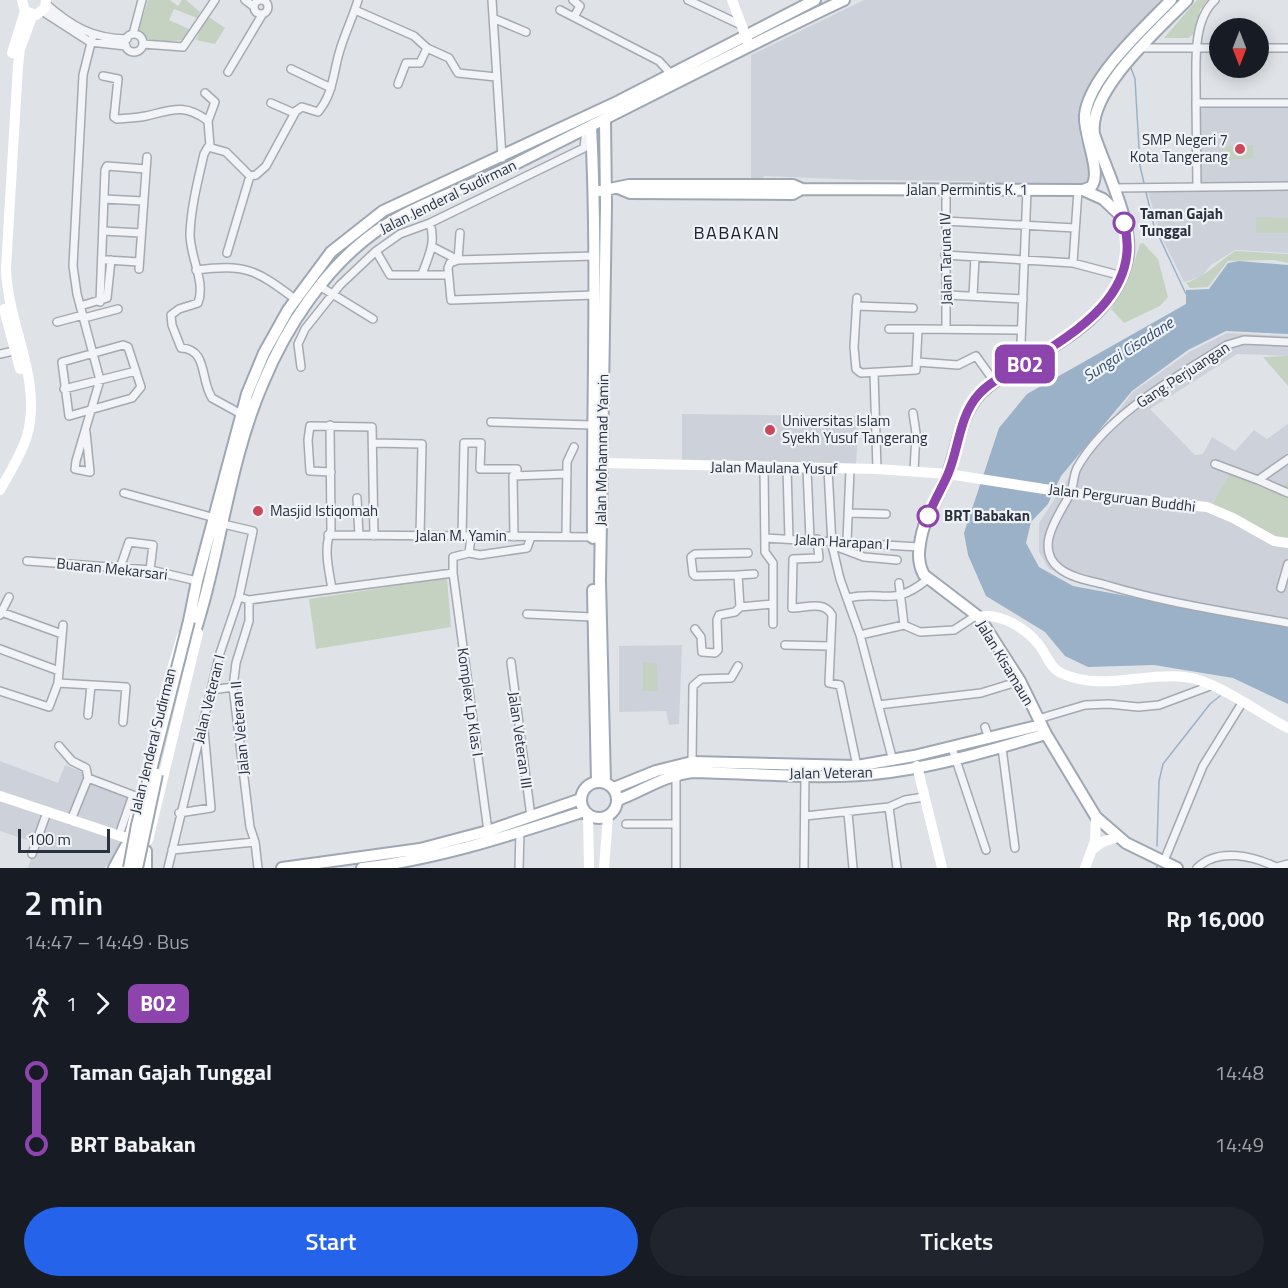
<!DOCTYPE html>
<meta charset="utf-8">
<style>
:root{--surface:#171b24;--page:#20242c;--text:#f1f3f6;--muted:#9ea1a6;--accent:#2563eb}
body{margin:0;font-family:"Titillium Web",sans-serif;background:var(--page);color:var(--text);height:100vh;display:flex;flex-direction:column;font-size:22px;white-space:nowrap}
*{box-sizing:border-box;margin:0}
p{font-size:20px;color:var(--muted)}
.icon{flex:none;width:33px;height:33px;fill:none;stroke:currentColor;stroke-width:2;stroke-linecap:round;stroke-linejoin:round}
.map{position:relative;height:868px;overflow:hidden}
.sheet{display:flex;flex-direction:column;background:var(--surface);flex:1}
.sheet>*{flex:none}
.badge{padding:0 12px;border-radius:9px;font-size:21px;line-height:39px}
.needle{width:39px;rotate:180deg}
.controls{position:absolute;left:1209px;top:18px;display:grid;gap:12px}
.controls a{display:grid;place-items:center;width:60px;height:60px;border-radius:50%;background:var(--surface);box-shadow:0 3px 15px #0003;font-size:30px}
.scale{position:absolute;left:18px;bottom:15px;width:92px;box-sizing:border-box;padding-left:6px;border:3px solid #29313f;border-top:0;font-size:16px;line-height:21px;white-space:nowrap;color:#29313f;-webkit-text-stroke:4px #eff2f6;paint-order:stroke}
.map>.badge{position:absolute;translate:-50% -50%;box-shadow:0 0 0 3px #fff}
.legs{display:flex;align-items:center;gap:9px;height:66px;padding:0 24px;font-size:20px}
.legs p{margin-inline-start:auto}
.summary{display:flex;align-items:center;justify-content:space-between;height:102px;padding:0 24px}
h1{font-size:33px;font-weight:600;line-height:45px}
.primary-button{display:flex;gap:12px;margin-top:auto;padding:12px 24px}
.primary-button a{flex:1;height:69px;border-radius:36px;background:var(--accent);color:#fff;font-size:24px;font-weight:600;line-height:69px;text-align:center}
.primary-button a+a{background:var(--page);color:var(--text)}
ul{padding:0 24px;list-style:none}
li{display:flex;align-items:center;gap:21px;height:72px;font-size:22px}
li i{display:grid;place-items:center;width:9px;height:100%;margin:0 8px;background:currentColor}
li i::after{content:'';width:15px;height:15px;margin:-8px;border:4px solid;border-radius:50%;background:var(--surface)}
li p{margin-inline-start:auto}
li:first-child i{background:linear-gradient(#0000 50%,currentColor 0)}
li:last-child i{background:linear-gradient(currentColor 50%,#0000 0)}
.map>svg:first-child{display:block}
.built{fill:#cdd2da}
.green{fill:#c5d2c1}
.water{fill:#9bb1c8}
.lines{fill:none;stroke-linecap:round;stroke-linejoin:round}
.stream{stroke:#9bb1c8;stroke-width:1.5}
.street-casing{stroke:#a5aab2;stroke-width:10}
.primary-casing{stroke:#9fa7b4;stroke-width:14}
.street{stroke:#f2f4f7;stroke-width:7}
.secondary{stroke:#fff;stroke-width:10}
.primary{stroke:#fff;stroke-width:10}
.primary-bridge-casing{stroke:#9fa7b4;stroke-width:14;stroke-linecap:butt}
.primary-bridge{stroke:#fff;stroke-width:10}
.line-1-casing{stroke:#fff;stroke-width:14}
.line-1{stroke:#8e44ad;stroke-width:9}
.poi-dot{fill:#cb475a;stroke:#eff2f6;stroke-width:2}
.stop-1-dot{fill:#fff;stroke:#8e44ad;stroke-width:3}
.labels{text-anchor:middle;stroke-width:4.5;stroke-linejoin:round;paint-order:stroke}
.poi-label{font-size:15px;fill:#29313f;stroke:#eff2f6;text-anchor:start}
.street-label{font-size:15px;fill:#29313f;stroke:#eff2f6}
.stop-label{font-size:15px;font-weight:bold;fill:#29313f;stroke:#eff2f6;text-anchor:start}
.water-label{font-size:16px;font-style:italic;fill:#344f72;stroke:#eff2f6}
.quarter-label{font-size:18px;letter-spacing:1.5px;fill:#1b2230;stroke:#eff2f6}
</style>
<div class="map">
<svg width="1288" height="868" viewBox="0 0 1288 868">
<rect width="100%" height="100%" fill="#dfe3e8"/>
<path class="built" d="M864 0H1167L1105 67 1083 114 1080 137 1090 168 1088 181 1082 185H979L975 181 860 180 765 176 751 185V55Z
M1198 108H1288V183L1200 184Z
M1288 190V253L1235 250 1211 265 1201 277 1184 282 1159 232 1148 191Z
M1227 333 1288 336V356L1237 354 1150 409 1195 455 1203 454 1212 437 1235 451 1254 430 1267 439 1288 424V481L1274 492 1288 543V566L1283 580 1288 583V621L1085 582 1049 569 1039 552V523L1080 460 1133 392 1189 352Z
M682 414 859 416 856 465 682 464Z
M682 645 679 724 669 725 666 711 619 712V646Z
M0 761 58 783 65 765 137 795 120 850 104 868H28L37 841 29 838 27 840 0 831Z"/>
<path class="green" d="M148 0H170L178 6 182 0H186L200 12 197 18 174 9 169 20 191 30 186 40C170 41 151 44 138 33Z
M1197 0H1208L1200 10 1194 34 1188 38H1164Z
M206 15 225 28 215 44 196 40Z
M1253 145 1254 158 1226 160 1225 146Z
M1256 217 1288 218V233H1256Z
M1143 243 1158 259 1168 297 1160 306 1124 323 1111 309 1131 272 1140 244Z
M1235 251 1288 254V263L1274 260 1228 261 1208 287 1190 288 1186 283C1205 277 1218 262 1235 251Z
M1288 356V386L1263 357Z
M1230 473 1274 492 1288 481V543L1212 505Z
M447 578 451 627 316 649 309 599Z
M643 662 657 663 658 691H643Z"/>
<path class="water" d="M1239 261 1288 265V334L1226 331 1188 350 1132 391 1061 476 1048 504 1031 522 1026 543 1039 567 1073 586 1288 626V704L1233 678 1154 665 1088 667 1065 656 1045 632 986 596 968 555 964 533 999 428 1027 394 1186 304V290L1209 289 1228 263Z"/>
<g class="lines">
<path class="stream" d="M1131 68 1135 79 1140 166 1144 183
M1146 192 1154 226 1186 294
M1157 846 1159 781 1163 764 1210 704 1220 696
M1157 868V866"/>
<defs>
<path id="street" d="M254 7a7 7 0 1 1 14 0a7 7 0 1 1-14 0Z
M245 0 253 6
M492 0 502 158
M573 0 580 6 574 17
M688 0 741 25
M46 4C71 26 93 39 127 39
M355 10 414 36 427 48 449 58 458 73 496 77
M560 10 659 61 671 74
M42 11 90 42 126 46
M495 19 526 32
M133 34 142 0
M125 43a9 9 0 1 1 18 0a9 9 0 1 1-18 0Z
M143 44 183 47 215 0
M1141 48H1220
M1258 48H1288
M291 69 331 88
M228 72 262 15
M103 76 118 79 114 117 117 119C127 118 137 118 146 116 172 110 184 103 208 121
M398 84 406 63H420L427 48
M205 93 215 102 208 121 210 146
M271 103 294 113
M1196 103C1197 73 1190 22 1215 0
M1197 187 1196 103H1288
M1113 188 1288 186
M946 189V329
M104 199 143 201
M945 221 1075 228
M103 231 141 233
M460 233 458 260 594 256
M433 247 458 260
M376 251 390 275H448
M227 253 250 176
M945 255 1073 263 1122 276
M107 260 139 262
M458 260 450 263 448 268 451 300 595 295
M1073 263 1078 190
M139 269 147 157
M196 270C246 264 255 269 295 299
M422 274C429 255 436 243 430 223
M321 287 373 319
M948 295 1023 299
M973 296 975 257
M857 298 854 347 856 369 861 373 916 370 918 329 1021 330
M100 302 105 170 107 166 146 169
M80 306 107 298 111 260
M856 306 913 308
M84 318 118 309
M57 322 83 315
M889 329H918
M1288 342 1244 340 1227 345C1177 377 1107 414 1077 468 1073 476 1074 486 1070 494 1060 514 1033 547 1059 568 1071 578 1091 581 1106 585 1166 603 1227 612 1288 623
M123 345 128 347 141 387 132 398 69 416 62 362Z
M0 354 18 350
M917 362 958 365 976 356 994 381
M1025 364 1021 343 1027 190
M301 367 298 344 305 329 340 285 376 251 400 234 430 223 584 148 586 129
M874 373 877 469
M64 389 136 371
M913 413 916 433 914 471
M241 414 212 398C200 380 208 349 181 348L172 325 171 315 179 309 198 303C206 282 190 258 190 234 191 207 198 180 204 154L208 147 226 152 250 176 256 175 266 166 296 111 302 107 318 112C334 93 333 72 340 50 345 33 353 17 358 0
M491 422 592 425
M330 425 331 530C323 549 329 570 332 589
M86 432 90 472 75 469 76 461 100 380 77 294 73 266 83 75 93 35
M374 443 422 444 420 536
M1288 459 1258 480 1288 493
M1215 464 1258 480
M764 468 765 552 773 563V624
M787 468 789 539
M807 469 810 539
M828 469 832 545 840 579 860 635 893 761
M331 472 310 471 308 440 310 426 372 427 374 536
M124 493 215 518
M357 498 359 535
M848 513 886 514
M328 535 593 537
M566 536 567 462 574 447
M462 537 464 443H481L480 469H517V475
M514 537 513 476 567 474
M765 538 919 547
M817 539 819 558 793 559 792 608C805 608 824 600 832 615L829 683 840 685 857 766
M847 541 850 470
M832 545 864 557 897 560
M469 553 480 555 527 548 531 537
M27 561 151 570 197 581
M120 568 129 542 153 545 150 570
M453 573 488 831
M738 575 754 574
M899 583 904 625
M1281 588 1288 564
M239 597 249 600V621L236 663 233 687 250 827 255 842 258 868
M847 598C886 590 892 608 928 579
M249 600 453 573V557L469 553 471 537
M740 607 738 575 695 576 693 574 691 557 695 554 748 553
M1 612 62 634
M527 614 592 617
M0 615 9 597
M695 629 701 637 702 652 715 653 718 650 717 620 719 615 735 612 740 607 773 604
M860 635 904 625 920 632 954 630 977 615
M785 645 829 646
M0 649 59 671
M511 662 531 817
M58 683 126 687 123 722
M212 690 233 687
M0 691 49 707 58 683 63 625
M878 705 981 693 1020 681
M88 715 91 685
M1038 719 1085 705 1109 704 1138 707 1159 705 1210 686
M985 727 989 739
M59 746 72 761 86 768 88 778
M952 748 986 850
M1002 748 1015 848
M692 762 693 686 701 679 731 678 738 666
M676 774V868
M889 807 897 868
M179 813 211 808 204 730
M848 813 853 868
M805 816 889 807 905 800 924 797
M71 820 88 778 138 797
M626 824H675
M119 835 133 795
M172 850 255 842
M32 854 47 812
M1164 861 1203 766 1242 703
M1277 867 1288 864
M168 868 220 653 239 597 253 531 223 524
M519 868 520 832
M804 868 805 775
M1197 868C1218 847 1254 856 1278 868"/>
<path id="primary" d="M591 126C598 264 592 401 593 538
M618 188 630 193 793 194 802 189
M1083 190 1091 187C1103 173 1083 135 1085 115 1089 77 1145 27 1171 0
M600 191 629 185H793L802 189 1083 190 1103 199 1120 215
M593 590 597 782
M189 621 197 581 247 394 264 353 288 310 331 252 383 211 619 101 815 0
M188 652C220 565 226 468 263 383 286 327 325 268 375 232 413 205 463 190 505 169 618 113 730 54 844 0
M581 800a18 18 0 1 1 36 0a18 18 0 1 1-36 0Z
M605 782 600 581 606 205 605 119
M614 788 656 771 692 762 857 766 914 756 1041 725
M618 800C645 790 662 776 692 772 757 773 825 781 890 772 942 765 995 749 1046 734
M146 851V868
M114 868 126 846
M282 868 420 849 488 831 581 799
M362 868C439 859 511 835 585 811
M1177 868 1126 843 1096 817 1046 734 1020 681 979 617 924 575C919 566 918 555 920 544 923 518 939 497 948 473 958 447 960 415 980 394 993 380 1009 373 1025 364 1066 339 1116 311 1127 260 1135 226 1105 168 1094 134 1088 90 1158 30 1187 0"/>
</defs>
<use href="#street" class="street-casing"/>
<use href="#primary" class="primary-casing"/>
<use href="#street" class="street"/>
<path class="secondary" d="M22 0 25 11 36 15 45 8 46 0
M732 0 749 45
M12 53 25 11
M4 309 20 369
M601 463 877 469 948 474 1070 493 1207 507 1233 518 1274 541 1288 543
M0 490C10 472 21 455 27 436 43 379 7 324 6 268L18 66 20 49 33 14
M979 617C1000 612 1027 629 1039 645 1047 655 1050 668 1061 673 1102 692 1144 672 1185 677 1218 681 1258 713 1288 728
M917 766 942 868
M0 796 132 840
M588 814 589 868
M148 840 198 633
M1093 849 1102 842 1118 837
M122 868 166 689 182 636
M604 868 608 816
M1085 868 1095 841 1096 817"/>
<use href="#primary" class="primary"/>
<defs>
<path id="primary-bridge" d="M129 868 137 825 189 621
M137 868 157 774"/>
</defs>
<use href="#primary-bridge" class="primary-bridge-casing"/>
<use href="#primary-bridge" class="primary-bridge"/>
</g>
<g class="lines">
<defs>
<path id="line-1" d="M928 516C934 501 942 488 948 474 959 448 959 416 979 394 992 380 1009 373 1025 364 1075 333 1143 293 1124 223"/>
</defs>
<use href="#line-1" class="line-1-casing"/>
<use href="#line-1" class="line-1"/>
</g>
<g class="poi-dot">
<circle cx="1240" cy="149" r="6"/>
<circle cx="770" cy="430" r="6"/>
<circle cx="258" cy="511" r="6"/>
</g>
<g class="stop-1-dot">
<circle cx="1124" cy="223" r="10"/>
<circle cx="928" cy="516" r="10"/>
</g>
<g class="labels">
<g class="poi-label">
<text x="1228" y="145" text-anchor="end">SMP Negeri 7<tspan x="1228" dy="17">Kota Tangerang</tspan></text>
<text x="782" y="426">Universitas Islam<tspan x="782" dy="17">Syekh Yusuf Tangerang</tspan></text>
<text x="270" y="516">Masjid Istiqomah</text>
</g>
<g class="street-label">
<text x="967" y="195">Jalan Permintis K. 1</text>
<text transform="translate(448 197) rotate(-26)" y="5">Jalan Jenderal Sudirman</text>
<text transform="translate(946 259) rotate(-91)" y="5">Jalan Taruna IV</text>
<text transform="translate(1183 375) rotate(-33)" y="5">Gang Perjuangan</text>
<text transform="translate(602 450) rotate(-89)" y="5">Jalan Mohammad Yamin</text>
<text transform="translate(774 468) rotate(1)" y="5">Jalan Maulana Yusuf</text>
<text transform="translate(1122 498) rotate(7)" y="5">Jalan Perguruan Buddhi</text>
<text x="461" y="541">Jalan M. Yamin</text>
<text transform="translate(842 542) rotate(3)" y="5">Jalan Harapan I</text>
<text transform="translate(112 569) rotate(6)" y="5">Buaran Mekarsari</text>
<text transform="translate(1005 663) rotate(59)" y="5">Jalan Kisamaun</text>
<text transform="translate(209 699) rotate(-76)" y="5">Jalan Veteran I</text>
<text transform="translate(470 702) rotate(82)" y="5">Komplex Lp Klas I</text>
<text transform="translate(240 728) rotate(-95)" y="5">Jalan Veteran II</text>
<text transform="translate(520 740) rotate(82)" y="5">Jalan Veteran III</text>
<text transform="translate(153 741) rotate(-76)" y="5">Jalan Jenderal Sudirman</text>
<text transform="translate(831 773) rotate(-1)" y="5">Jalan Veteran</text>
</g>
<g class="stop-label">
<text x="1140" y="219">Taman Gajah<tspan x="1140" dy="17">Tunggal</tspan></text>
<text x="944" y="521">BRT Babakan</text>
</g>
<g class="water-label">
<text transform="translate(1128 349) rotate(-33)" y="6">Sungai Cisadane</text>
</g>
<g class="quarter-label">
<text x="737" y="239">BABAKAN</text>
</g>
</g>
</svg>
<div class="controls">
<a><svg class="needle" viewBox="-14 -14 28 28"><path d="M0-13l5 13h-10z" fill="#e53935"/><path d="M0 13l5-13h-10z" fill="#9ea1a6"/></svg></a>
</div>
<div class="scale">100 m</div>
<b class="badge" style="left:1025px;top:364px;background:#8e44ad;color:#fff">B02</b>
</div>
<section class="sheet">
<div class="summary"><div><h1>2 min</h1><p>14:47 – 14:49 · Bus</p></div><b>Rp 16,000</b></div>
<div class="legs"><svg class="icon" aria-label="walk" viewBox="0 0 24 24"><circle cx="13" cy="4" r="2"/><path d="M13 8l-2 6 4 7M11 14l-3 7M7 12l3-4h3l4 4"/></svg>1<svg class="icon" aria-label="forward" viewBox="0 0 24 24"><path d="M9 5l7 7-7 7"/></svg><b class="badge" style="background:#8e44ad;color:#fff">B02</b></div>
<ul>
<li><i style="color:#8e44ad"></i><b>Taman Gajah Tunggal</b><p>14:48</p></li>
<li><i style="color:#8e44ad"></i><b>BRT Babakan</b><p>14:49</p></li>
</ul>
<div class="primary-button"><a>Start</a><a>Tickets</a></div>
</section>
